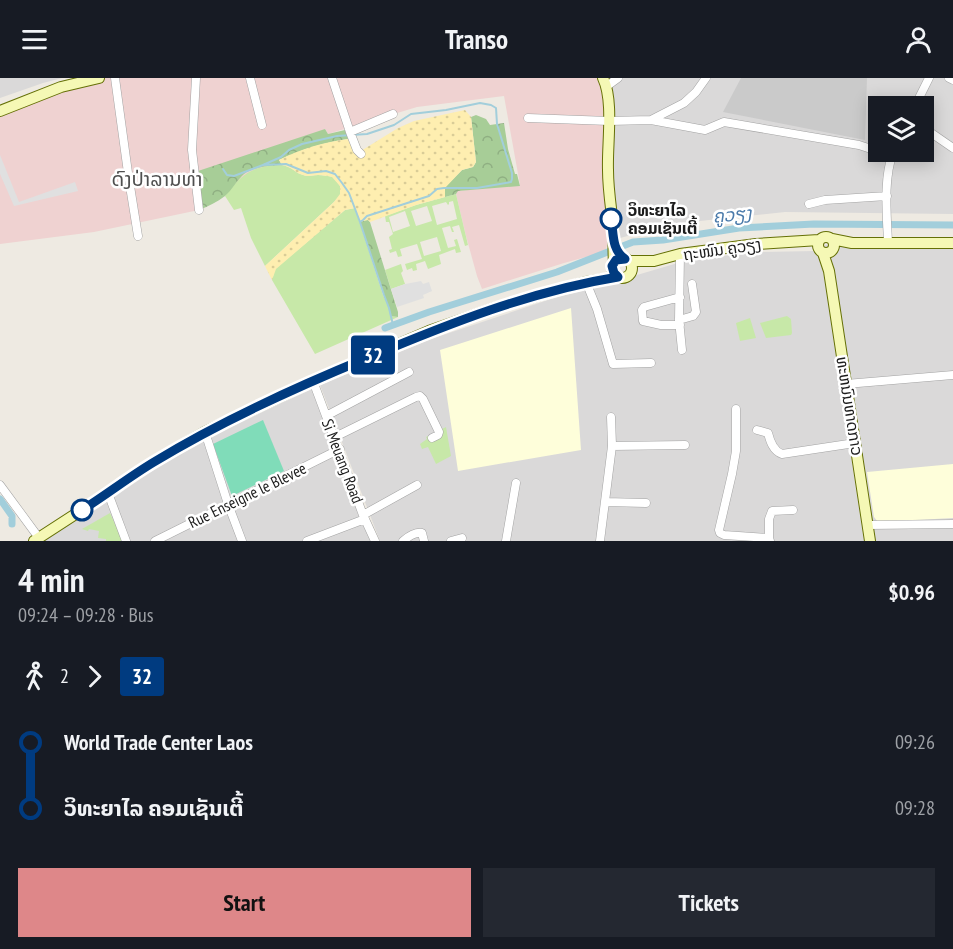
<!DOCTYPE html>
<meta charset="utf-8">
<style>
:root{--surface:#171b24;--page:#242831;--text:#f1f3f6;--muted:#9ea1a6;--accent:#de8789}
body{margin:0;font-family:"PT Sans Narrow","Noto Sans Lao",sans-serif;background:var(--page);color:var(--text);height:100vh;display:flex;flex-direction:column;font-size:22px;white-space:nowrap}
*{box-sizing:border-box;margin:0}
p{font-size:20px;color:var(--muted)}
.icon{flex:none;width:33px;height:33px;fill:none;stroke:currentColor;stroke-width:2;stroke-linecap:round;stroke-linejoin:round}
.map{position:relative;height:463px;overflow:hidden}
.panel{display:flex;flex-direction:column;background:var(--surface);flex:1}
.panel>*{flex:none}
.badge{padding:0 12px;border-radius:4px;font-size:21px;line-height:39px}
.controls{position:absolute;left:868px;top:18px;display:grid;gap:12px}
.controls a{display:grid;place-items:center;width:66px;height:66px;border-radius:0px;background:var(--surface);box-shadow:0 3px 15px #0003;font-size:30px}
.map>.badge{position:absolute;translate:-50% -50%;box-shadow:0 0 0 3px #fff}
.legs{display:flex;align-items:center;gap:9px;height:66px;padding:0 18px;font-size:20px}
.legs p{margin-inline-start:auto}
.headline{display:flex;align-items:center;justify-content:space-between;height:102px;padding:0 18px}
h1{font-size:33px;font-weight:700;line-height:45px}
.action{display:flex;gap:12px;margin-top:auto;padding:12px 18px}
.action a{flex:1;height:69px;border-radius:0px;background:var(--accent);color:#111;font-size:24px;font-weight:700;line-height:69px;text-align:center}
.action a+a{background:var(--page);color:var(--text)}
ul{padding:0 18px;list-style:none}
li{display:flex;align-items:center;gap:21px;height:66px;font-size:22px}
li i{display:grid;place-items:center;width:9px;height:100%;margin:0 8px;background:currentColor}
li i::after{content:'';width:15px;height:15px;margin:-8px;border:4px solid;border-radius:50%;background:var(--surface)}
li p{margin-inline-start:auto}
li:first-child i{background:linear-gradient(#0000 50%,currentColor 0)}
li:last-child i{background:linear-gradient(currentColor 50%,#0000 0)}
header{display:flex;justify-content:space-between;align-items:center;height:78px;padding:0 18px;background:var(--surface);font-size:27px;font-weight:700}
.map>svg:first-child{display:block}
.residential{fill:#dad9d9;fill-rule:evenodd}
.commercial{fill:#efd2d1}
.education{fill:#fefeda}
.religious{fill:#cacaca}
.grass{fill:#c7e8a8;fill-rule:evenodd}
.forest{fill:url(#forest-crowns)}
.sand{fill:url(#sand-dots)}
.pitch{fill:#80dcb9}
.parking{fill:#e0e0e0}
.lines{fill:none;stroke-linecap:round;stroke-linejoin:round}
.stream{stroke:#a2cedb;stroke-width:2}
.canal{stroke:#a2cedb;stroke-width:7}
.street-casing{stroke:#a3a3a3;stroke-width:9}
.secondary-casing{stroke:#657006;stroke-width:12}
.street{stroke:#fff;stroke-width:8}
.secondary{stroke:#f5f8b5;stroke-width:10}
.line-1-casing{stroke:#fff;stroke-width:14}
.line-1{stroke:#003b80;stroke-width:9}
.stop-1-dot{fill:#fff;stroke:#003b80;stroke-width:3}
.labels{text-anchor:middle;stroke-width:5;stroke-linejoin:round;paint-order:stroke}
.stop-label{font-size:16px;font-weight:bold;fill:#1c1c1c;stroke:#fff;text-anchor:start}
.street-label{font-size:16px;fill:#1c1c1c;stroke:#fff}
.water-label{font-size:18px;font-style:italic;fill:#4a7aaa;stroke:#fff}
.quarter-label{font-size:20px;fill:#4f4f4f;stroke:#fff}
</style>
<header><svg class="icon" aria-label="menu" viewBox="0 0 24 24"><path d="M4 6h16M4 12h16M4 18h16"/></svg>Transo<svg class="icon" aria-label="person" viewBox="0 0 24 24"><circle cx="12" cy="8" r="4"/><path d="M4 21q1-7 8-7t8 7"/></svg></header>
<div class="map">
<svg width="953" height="463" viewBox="0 0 953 463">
<defs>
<pattern id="forest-crowns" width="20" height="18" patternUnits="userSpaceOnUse" patternTransform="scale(1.5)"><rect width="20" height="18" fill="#a7cd97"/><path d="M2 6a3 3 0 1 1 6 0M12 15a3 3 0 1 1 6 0" fill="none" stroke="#8faf82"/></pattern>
<pattern id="sand-dots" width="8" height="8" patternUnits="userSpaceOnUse" patternTransform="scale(1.5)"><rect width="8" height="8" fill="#feeeb0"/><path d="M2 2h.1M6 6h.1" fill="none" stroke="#d9cc97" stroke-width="1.8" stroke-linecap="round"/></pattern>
</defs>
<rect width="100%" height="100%" fill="#eeeae2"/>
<path class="residential" d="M0 0H62L43 5 0 20Z
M603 0H953V136L785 134 671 146 613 162ZM879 28H924V74H879Z
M862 165H953V463H870L825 167Z
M815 173 821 178 864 463H380L320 307 431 261 557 219 586 212 688 182 758 174Z
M313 303 374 463H34L152 385Z"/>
<path class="commercial" d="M91 0H603L609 123 608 164 606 171 593 177 564 185 482 211 477 198 466 158 456 116 457 113 520 107 504 18 417 29 328 56 325 51 199 132 94 154 0 166V32Z"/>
<path class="education" d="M571 230 581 372 458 393 440 272Z
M953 386V440L878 444 874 439 867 394Z"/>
<path class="religious" d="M741 0H867L865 62 723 34Z"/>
<path class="grass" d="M282 87C293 89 295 95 303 97 308 99 313 97 318 97 323 97 328 98 333 99L340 108 341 116 334 124 265 188 251 160 241 130 234 132 225 118C243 94 253 88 282 87Z
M456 116 468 167 465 168 459 147 452 149 454 154H452L450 148 442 150 448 170 456 168 454 162 457 161 461 174 456 175 455 171 439 177 441 186 428 191 425 183 416 186 417 192 413 193 412 190 407 192 405 186 422 181 417 166 400 171 402 178 398 179 396 173 390 175 389 172 392 171 389 159 393 156 389 144H386L385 138 416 127ZM453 123 457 141 437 147 432 128 446 124 448 127 449 126V124ZM427 128 432 143 416 148 411 133ZM405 133 410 148 393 154 389 139ZM437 159 441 173 424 178 420 164Z
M355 130 383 217 389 230 390 238 398 239 315 276 272 202 275 191 345 132Z
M401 186 403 193 401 195 405 206 391 211 385 192Z
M787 238 791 241 792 255 791 257 766 260 760 245Z
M750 240 756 260 740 263 736 245Z
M446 349 451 378 436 386 428 369 422 371 420 366 427 361 426 359Z
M110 435 123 463H106V461L98 460 99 453 89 451 88 453 82 451Z"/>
<path class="forest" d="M476 37 486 41 490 47 504 45 508 71 515 96H517L520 108 458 113 456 116 445 119 444 110 462 92 473 89 476 84 471 39Z
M325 51 328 56 345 52 348 61C322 65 303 71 279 82L282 87C269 88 255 88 244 96 237 102 232 112 225 118 217 124 209 128 199 132L195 94Z
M363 142H368L370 144 398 234V239L390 238 389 230 384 217 360 144Z"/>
<path class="sand" d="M465 32 471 39 476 84 473 89 462 92 445 110V119L416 127 370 144 368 142 360 144 355 130 345 132 276 191 272 202 265 188 334 124 340 116V108L332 99C328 98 323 97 318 97 313 97 308 99 303 97 295 95 293 89 282 87L279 82C303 70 321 65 348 61L356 76 398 50 414 43Z"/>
<path class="pitch" d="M263 342 284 393 232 418 213 366Z"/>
<path class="parking" d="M0 77 19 124 75 104 78 113 14 128 0 96Z
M421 203 423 206 429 204 432 213 423 217 424 220 397 229 391 211 405 206Z"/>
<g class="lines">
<path class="stream" d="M223 91 227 97 234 98 263 87 286 86 308 95 326 93 335 96 342 105 349 115 360 144 363 142 367 138 429 118 437 111 444 110H477L511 104 512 101V95L497 46 496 30 491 27 480 25 446 32 411 36 394 47 367 56 337 58 302 66 289 72 281 79 263 87
M360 144 384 217 389 230 393 247"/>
<path class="canal" d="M385 250 429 234 557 194 633 164 663 162 739 150 814 146 953 147
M0 421 12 438V446"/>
<defs>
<path id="street" d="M115 0 129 102 138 158
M196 0 192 72 199 132
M250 0 262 47
M332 0 350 54 393 36
M949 0 953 2
M607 8 618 0
M915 28 929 0
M528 40 609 43 651 42 684 25 696 14 706 0
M651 42 705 52 724 44 859 67 892 78
M924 50 953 70
M350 54 357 72 361 76
M809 126 825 122 887 118
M888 165C887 137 883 101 893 75
M680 176 679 242 682 272
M586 204 597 231 613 286 651 285
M679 242 693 238 696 234 692 206
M680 247H661L643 243 642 232 644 229 680 219
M313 303 363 437 375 463
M846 306 953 297
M736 331V373L732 396 719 452 720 455 724 457 769 460 770 463
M326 338 409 294
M757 352 768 355C770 363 773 373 782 376L855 365
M205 354 228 426 242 463
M335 359 416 319 420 318 423 321 439 354 438 357 432 360
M612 368 685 367
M0 407 39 460
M108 415 126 463
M605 424 646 425
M363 437 417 407
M868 447 953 446
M769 460V441L772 433 793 432
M155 463 340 371
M307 463 365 441
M403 463C409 458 415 454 422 455L424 463
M451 463 462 460
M506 463 516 405
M600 463 612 368 611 339"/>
<path id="secondary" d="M603 0C614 23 607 66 608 92 608 111 611 129 613 147 614 160 613 172 614 185
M0 33 61 9 99 0
M818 167a8 8 0 1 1 16 0a8 8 0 1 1-16 0Z
M832 161 852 165H953
M823 175 829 193 870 463
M612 190a10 10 0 1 1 20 0a10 10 0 1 1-20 0Z
M629 183H654L680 176 756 166 819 162
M34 463 108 415 152 385 205 354 313 303 429 253 495 230 586 204 618 199"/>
</defs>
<use href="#street" class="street-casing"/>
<use href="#secondary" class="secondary-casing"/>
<use href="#street" class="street"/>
<use href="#secondary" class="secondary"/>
</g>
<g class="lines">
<defs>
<path id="line-1" d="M82 432C106 417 129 399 154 384 221 343 294 310 367 280 448 246 531 213 618 199L614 195 612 188 616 182 625 181C611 171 614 155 611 141"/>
</defs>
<use href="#line-1" class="line-1-casing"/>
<use href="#line-1" class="line-1"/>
</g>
<g class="stop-1-dot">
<circle cx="611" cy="141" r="10"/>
<circle cx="82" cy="432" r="10"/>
</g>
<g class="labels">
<g class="stop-label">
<text x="628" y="138">ວິທະຍາໄລ<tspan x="628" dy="18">ຄອມເຊັນເຕີ້</tspan></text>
</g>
<g class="street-label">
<text transform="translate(722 171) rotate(-8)" y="6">ຖະໜົນ ຄູວຽງ</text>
<text transform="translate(850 328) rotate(81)" y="6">ທະຫນົນທາດກາວ</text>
<text transform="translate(343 383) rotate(69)" y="6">Si Meuang Road</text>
<text transform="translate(247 417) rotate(-26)" y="6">Rue Enseigne le Blevee</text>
</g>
<g class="water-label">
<text transform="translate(732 137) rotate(-5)" y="6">ຄູວຽງ</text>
</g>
<g class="quarter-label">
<text x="157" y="108">ດົງປ່າລານທ່າ</text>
</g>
</g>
</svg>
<div class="controls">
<a><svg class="icon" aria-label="layers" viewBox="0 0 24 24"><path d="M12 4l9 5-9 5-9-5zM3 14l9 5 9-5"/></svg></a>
</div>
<b class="badge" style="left:373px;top:277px;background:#003b80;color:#fff">32</b>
</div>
<section class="panel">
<div class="headline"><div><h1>4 min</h1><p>09:24 – 09:28 · Bus</p></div><b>$0.96</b></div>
<div class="legs"><svg class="icon" aria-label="walk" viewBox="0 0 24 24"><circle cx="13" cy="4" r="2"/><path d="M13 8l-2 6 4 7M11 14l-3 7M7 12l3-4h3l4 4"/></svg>2<svg class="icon" aria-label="forward" viewBox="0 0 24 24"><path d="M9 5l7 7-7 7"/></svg><b class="badge" style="background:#003b80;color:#fff">32</b></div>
<ul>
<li><i style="color:#003b80"></i><b>World Trade Center Laos</b><p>09:26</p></li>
<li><i style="color:#003b80"></i><b>ວິທະຍາໄລ ຄອມເຊັນເຕີ້</b><p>09:28</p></li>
</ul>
<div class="action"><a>Start</a><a>Tickets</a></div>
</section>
